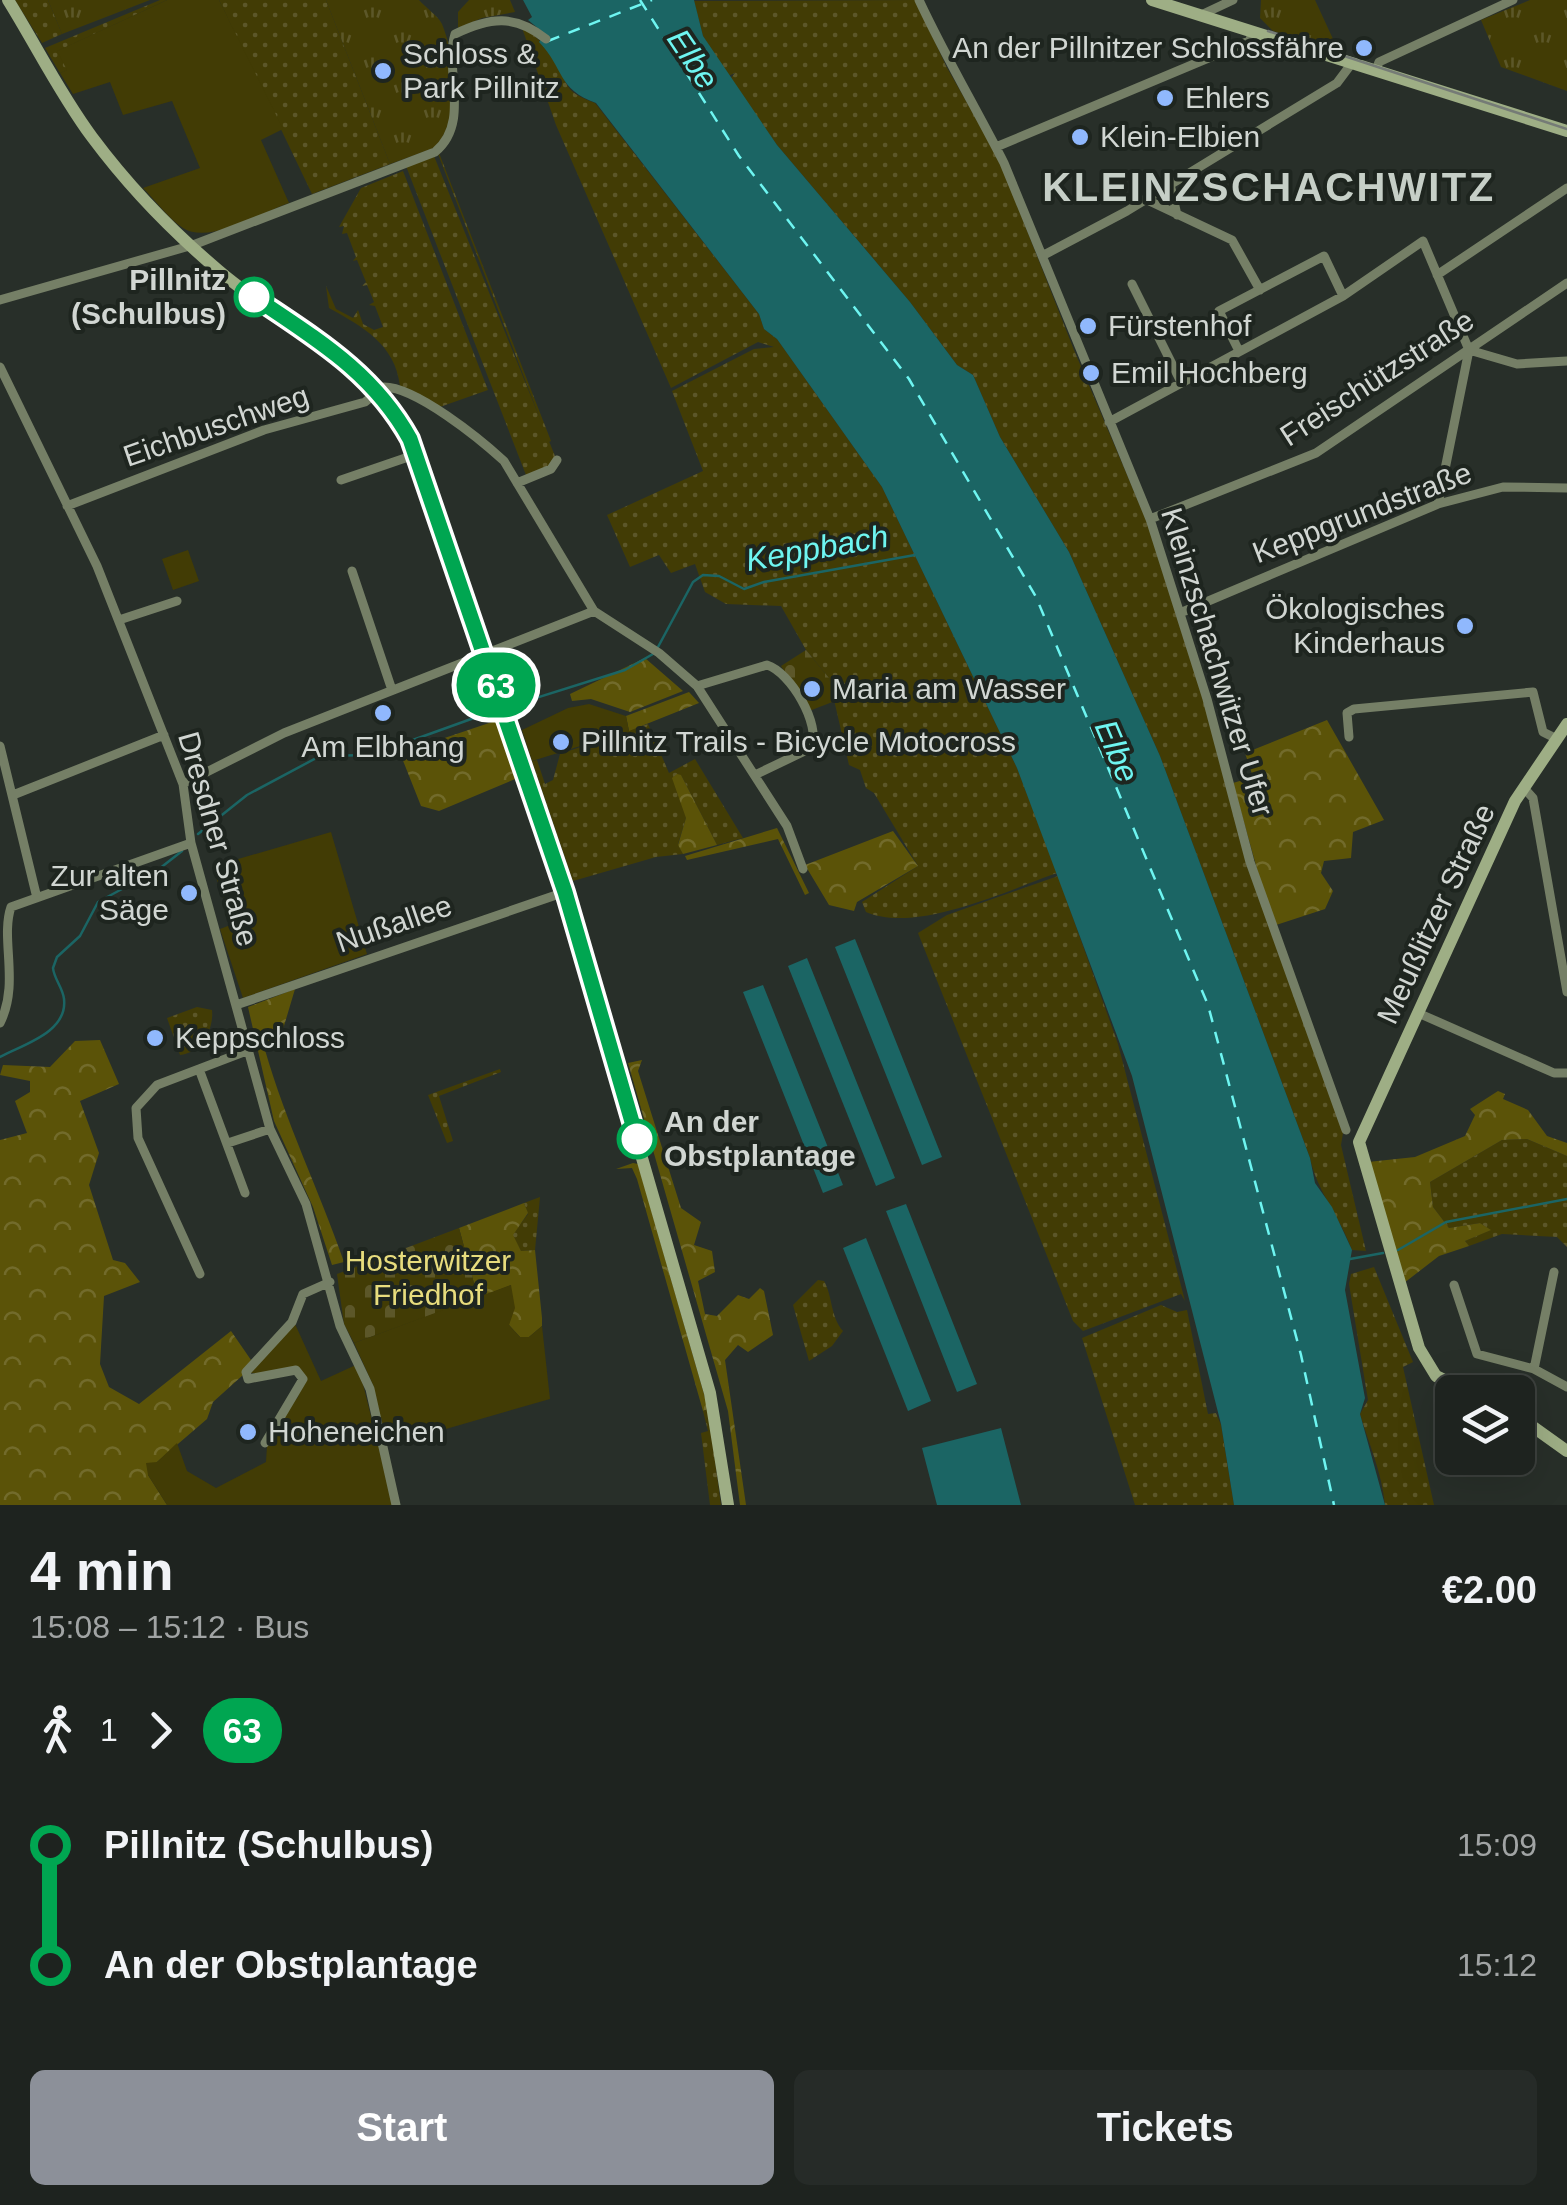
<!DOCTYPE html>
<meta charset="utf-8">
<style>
:root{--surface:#1e231f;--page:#262b28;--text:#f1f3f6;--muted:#a1a4a4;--line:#3c403d;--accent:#8c9099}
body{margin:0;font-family:Helvetica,sans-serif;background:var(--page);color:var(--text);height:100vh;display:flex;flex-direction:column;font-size:38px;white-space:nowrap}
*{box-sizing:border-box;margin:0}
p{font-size:32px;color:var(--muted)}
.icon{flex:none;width:55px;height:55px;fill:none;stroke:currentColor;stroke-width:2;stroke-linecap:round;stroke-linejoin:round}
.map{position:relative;height:1505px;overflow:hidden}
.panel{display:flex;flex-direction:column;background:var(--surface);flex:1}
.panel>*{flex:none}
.badge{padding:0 20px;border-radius:32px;font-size:35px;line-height:65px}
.tools{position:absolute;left:1435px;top:1375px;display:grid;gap:20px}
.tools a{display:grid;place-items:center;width:100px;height:100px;border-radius:15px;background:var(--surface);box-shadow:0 10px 40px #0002,0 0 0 2px var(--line);font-size:50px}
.map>.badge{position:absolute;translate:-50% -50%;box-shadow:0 0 0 5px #fff}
.legs{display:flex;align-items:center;gap:15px;height:110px;padding:0 30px;font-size:32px}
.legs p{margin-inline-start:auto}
.headline{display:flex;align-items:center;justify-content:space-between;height:170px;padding:0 30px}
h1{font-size:55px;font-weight:700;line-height:75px}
.action{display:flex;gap:20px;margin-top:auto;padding:20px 30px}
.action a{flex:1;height:115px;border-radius:15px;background:var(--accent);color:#fff;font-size:40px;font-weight:700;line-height:115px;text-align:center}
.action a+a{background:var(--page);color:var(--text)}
ul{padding:0 30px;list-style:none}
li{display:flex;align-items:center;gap:35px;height:120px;font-size:38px}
li i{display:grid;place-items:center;width:15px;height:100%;margin:0 12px;background:currentColor}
li i::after{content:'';width:25px;height:25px;margin:-12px;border:8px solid;border-radius:50%;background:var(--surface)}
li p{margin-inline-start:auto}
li:first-child i{background:linear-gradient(#0000 50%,currentColor 0)}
li:last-child i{background:linear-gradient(currentColor 50%,#0000 0)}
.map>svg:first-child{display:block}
.grass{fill:url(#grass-dots)}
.forest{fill:url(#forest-crowns)}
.cemetery{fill:url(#cemetery-stones)}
.park{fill:url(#park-tufts)}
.garden{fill:#423c05}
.water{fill:#1b6564}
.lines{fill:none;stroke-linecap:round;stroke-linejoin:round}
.stream{stroke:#1b6564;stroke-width:2.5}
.ferry{stroke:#6ef5f1;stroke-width:2.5;stroke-dasharray:12 10;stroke-linecap:butt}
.street{stroke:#757f66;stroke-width:9}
.secondary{stroke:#9eae85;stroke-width:12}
.tram{stroke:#757b76;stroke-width:2.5}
.line-1-casing{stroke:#fff;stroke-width:22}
.line-1{stroke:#00a651;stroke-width:15}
.poi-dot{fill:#90b8fd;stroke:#1e251f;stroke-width:4}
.stop-1-dot{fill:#fff;stroke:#00a651;stroke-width:5}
.labels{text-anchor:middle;stroke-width:8;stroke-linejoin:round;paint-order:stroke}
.poi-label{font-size:30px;fill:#d1d6d2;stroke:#1e251f;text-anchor:start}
.stop-label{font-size:30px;font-weight:bold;fill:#d1d6d2;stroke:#1e251f;text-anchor:end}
.street-label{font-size:30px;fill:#d1d6d2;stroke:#1e251f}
.park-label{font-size:30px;fill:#e7dc7d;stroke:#1e251f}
.water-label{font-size:32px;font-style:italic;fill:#6ef5f1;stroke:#1e251f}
.district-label{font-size:40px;font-weight:bold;letter-spacing:2.5px;fill:#c6cfc7;stroke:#1e251f}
</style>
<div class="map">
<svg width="1567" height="1505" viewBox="0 0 1567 1505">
<defs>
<pattern id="grass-dots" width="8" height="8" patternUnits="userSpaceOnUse" patternTransform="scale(2.5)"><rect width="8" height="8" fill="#423c05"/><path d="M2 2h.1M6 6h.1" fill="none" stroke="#5c5729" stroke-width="1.8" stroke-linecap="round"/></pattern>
<pattern id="forest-crowns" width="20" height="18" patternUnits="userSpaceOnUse" patternTransform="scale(2.5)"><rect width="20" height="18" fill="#5b5308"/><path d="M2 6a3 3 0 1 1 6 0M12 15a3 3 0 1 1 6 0" fill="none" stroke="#726b2b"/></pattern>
<pattern id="cemetery-stones" width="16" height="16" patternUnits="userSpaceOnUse" patternTransform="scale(2.5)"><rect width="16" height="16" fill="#423c05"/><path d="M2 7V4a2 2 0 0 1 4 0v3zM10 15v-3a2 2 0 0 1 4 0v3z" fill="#5c5729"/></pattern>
<pattern id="park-tufts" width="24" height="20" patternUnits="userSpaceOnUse" patternTransform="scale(2.5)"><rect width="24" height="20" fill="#423c05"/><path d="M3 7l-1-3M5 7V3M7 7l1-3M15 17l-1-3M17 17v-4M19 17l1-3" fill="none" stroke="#5c5729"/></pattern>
</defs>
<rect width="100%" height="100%" fill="#282f29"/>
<path class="grass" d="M15 0H48L62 34 42 43Z
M160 0H167L58 51 68 70 60 73 45 48Z
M219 0H326L390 164 312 194Z
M916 0 946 66 998 157 1074 350 1147 522 1213 731 1247 866 1344 1127 1341 1145 1366 1251 1352 1250C1340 1217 1317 1191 1310 1158L1160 756 1069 552 1000 437 973 375 957 365 910 302 777 145 730 79 735 73 728 76 703 36 694 1Z
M521 25C532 34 548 46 555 59 570 86 561 90 595 103L759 314 764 329 777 339 882 487 1017 768 1057 873C1008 890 916 934 866 912L862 902 918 866 874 793 866 788 860 770 849 765 829 678 806 650 781 606 726 604 705 592 695 564 671 573 659 555 630 567 607 515 703 471 672 391 754 349 774 347 758 342 671 388 556 125Z
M439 153 551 441 549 442 438 154Z
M434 156 555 456 549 467 526 475 406 166Z
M403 171 488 390 437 408 400 386C395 344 363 327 329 308L326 286 336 309 353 318 358 310 363 324 374 330 383 327 375 306 369 305 374 302 367 285 362 286 366 282 357 260 353 261 356 257 347 233 342 234 344 226 339 227 361 188Z
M648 724 669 773 695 759 743 838 717 845 681 775 686 818 678 844 683 854 656 857 573 881 532 761 537 760 545 784 553 780 560 754Z
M1058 876 1118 1044 1185 1301 1181 1294 1083 1331 1073 1321 918 933 947 915Z
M197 1007 212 1010C214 1030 201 1053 180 1055L167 1018Z
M500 1069 501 1072 439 1096 453 1141 447 1143 428 1095Z
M1527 1139 1567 1156V1247L1557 1237 1502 1234 1469 1246 1465 1241 1490 1230 1480 1223 1449 1228 1433 1207 1430 1182 1502 1140Z
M540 1197 535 1250 521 1251 512 1235 528 1214 524 1203Z
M1374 1267 1413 1362 1403 1367 1434 1505H1385C1382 1473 1369 1444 1360 1414L1368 1400 1349 1284 1351 1274Z
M818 1280 824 1281C833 1297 830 1316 843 1331L832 1346 809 1361 793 1305Z
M1161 1305 1177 1312 1187 1310 1208 1414 1216 1413 1221 1425 1234 1505H1135L1082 1338Z
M708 1409 721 1505H710L701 1433 708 1431 703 1411Z"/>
<path class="forest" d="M645 658 683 691 630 712 591 699 572 701 570 694Z
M689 692 699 703 629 731 626 716Z
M501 719 520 777 439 811 421 806 400 753Z
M1327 720 1384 820 1353 832 1351 858 1324 861 1321 873 1333 891 1325 909 1273 926 1233 783 1253 777 1245 753Z
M677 774 681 775 717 845 683 854 678 845 686 818 672 778Z
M777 828 809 893 805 895 778 839 687 860 685 856Z
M893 831 918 866 857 902 854 911 829 905 805 865Z
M295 989 281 1036 265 1050C286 1123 319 1190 344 1262L332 1265 313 1207 274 1121 248 1007Z
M100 1040 119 1084 80 1101 99 1153 89 1185 113 1260 125 1263 140 1282 104 1296 100 1364 109 1387 139 1404 231 1331 251 1360 243 1375 213 1402 207 1419 157 1462 148 1475 167 1505H0V1140L27 1133 15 1101 30 1092V1081L0 1075 3 1065 50 1067 75 1041Z
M642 1060 638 1071 681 1208 701 1222 694 1245 712 1251 715 1272 698 1281 705 1314 717 1316 738 1295 749 1299 760 1288 764 1291 773 1335 748 1352 738 1345 725 1360 746 1505H740L728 1411 628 1063Z
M1498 1091 1505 1094 1503 1099 1528 1110 1547 1136 1567 1143V1156L1527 1139 1502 1140 1430 1182 1433 1207 1449 1228 1480 1223 1491 1230 1465 1241 1469 1246 1439 1256 1404 1283 1368 1162 1415 1157 1465 1136 1475 1115 1470 1109Z
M633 1163 638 1164 704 1394 708 1409 703 1411 637 1179 632 1168 616 1169Z
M524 1203 528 1213 513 1235 521 1251 535 1250 542 1318V1326L529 1337H520L509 1325 511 1285 478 1298 459 1228Z"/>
<path class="cemetery" d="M806 650 829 678 835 701 809 711 781 666Z
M459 1228 478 1298 354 1343 344 1324 337 1274Z"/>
<path class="park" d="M48 0H150L62 34Z
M326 0H419C425 7 438 16 442 24 455 56 464 117 434 148L390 164Z
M469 0H510L515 12 482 18 458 28V12Z
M1261 0H1315L1333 39 1328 48 1273 31 1260 18Z
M1530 0H1567V91L1501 67 1481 20Z"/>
<path class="garden" d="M167 0H219L283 129 261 140 289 203C263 212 209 245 183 228 168 218 155 200 143 188L200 168 172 101 123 115 110 82 73 94 60 73 67 70 57 51Z
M188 550 199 581 173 590 162 559Z
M589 704 626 716 629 731 532 761 522 730 568 708Z
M331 832 367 954 243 998 220 929 233 924 214 872 223 870 221 864Z
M511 1285 515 1308 509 1325 520 1337H529L542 1326 550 1399 387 1446 373 1385 354 1343Z
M295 1324 321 1381 358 1364 393 1505H167L148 1475 146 1463 157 1462 177 1443 187 1471 216 1488 266 1462 267 1446 282 1429 278 1420 298 1397 303 1374 249 1373Z"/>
<path class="water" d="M523 0H694L703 36 777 145 910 302 957 365 973 375 1000 437 1069 552 1160 756 1310 1158 1315 1183 1332 1207 1352 1250 1345 1290 1365 1398 1360 1414 1385 1505H1234L1221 1424 1132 1076 1017 768 882 487 777 339 764 329 759 314 596 103C557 89 564 68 539 42L545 34 528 20 532 17Z
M855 939 942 1157 922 1165 835 947Z
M807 958 895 1178 876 1186 788 966Z
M763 985 843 1185 823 1193 743 992Z
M906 1204 977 1384 957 1392 886 1211Z
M866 1238 931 1401 908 1411 843 1248Z
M1001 1428 1021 1505H937L922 1448Z"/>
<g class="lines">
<path class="stream" d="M658 647 693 582 703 575 719 576 744 589 764 582 915 555
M507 707 625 670 653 654
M198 834 247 795 320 756 371 755 499 709
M0 1057C21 1045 68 1033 64 999 63 988 54 979 53 968L57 957 80 936 98 902 159 869 182 851
M1398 1250 1446 1222 1567 1199
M1350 1259 1383 1253"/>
<path class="ferry" d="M640 0 739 156 909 379 1036 597 1208 1005 1301 1355 1334 1505
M548 41 652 0"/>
<path class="street" d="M919 0C945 56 976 108 1004 163L1150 519 1207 699 1250 862 1346 1130
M1201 15 1233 0
M1376 70 1379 62 1513 0
M996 147 1249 41 1254 32
M1170 184 1177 215
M1145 199 1232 240 1260 290
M1042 256 1127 211 1337 83 1352 63
M1437 275 1567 188
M1132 284 1181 382
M0 300 193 245 435 152C471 123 444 70 455 34 490 17 515 14 546 39
M1469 350 1517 364 1567 361
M1239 351 1219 311 1324 256 1343 296
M0 367 97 566 183 784 191 843 270 1129 306 1204 340 1326 370 1389 396 1505
M1109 422 1343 296 1423 241 1469 350 1438 504
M341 480 417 454
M517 483 551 469 557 460
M67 506 264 430 365 402 384 387C416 387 480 439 504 461L594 611 659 653 697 686 787 826 803 869
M1150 519 1316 453 1567 283
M352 571 392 690
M1180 613 1438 504 1503 487 1567 488
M119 620 177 601
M697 686 767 665C790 672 822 725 811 748L757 774
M1349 737 1347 713 1354 709 1533 692 1543 732 1557 739
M0 746 37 898
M183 784 284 733 594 611
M1524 788 1533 798 1567 992
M13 795 164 735
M239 1004 565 892
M1418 1013 1554 1073H1567
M0 1023C20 983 0 939 11 907L191 843
M199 1069 245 1193
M228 1143 270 1129
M200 1274 138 1138 136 1108 157 1085 249 1050
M1454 1285 1477 1354 1534 1369 1567 1387
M1534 1369 1554 1272
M265 1443 303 1379 296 1370 248 1379 246 1372 292 1322 303 1294 330 1282"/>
<path class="secondary" d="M8 0C36 45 60 94 92 137 127 184 173 232 218 270 290 332 360 350 411 439L565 892 710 1393 728 1505
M1152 0 1567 131
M1469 1392 1436 1376 1419 1348 1359 1142 1515 801 1567 724
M1518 1416 1567 1451"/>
<path class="tram" d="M1268 31 1567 129"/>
</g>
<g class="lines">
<defs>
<path id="line-1" d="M254 297C316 339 373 372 410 439L565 892 637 1139"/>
</defs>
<use href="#line-1" class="line-1-casing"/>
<use href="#line-1" class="line-1"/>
</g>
<g class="poi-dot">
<circle cx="1364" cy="48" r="10"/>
<circle cx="383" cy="71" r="10"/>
<circle cx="1165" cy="98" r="10"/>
<circle cx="1080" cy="137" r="10"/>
<circle cx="1088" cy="326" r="10"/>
<circle cx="1091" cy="373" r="10"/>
<circle cx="1465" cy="626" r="10"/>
<circle cx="812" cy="689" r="10"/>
<circle cx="383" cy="713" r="10"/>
<circle cx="561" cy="742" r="10"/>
<circle cx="189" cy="893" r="10"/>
<circle cx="155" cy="1038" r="10"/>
<circle cx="248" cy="1432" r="10"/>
</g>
<g class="stop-1-dot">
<circle cx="254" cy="297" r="18"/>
<circle cx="637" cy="1139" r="18"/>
</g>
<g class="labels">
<g class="poi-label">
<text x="1344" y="58" text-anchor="end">An der Pillnitzer Schlossfähre</text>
<text x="403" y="64">Schloss &amp;<tspan x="403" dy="34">Park Pillnitz</tspan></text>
<text x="1185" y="108">Ehlers</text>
<text x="1100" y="147">Klein-Elbien</text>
<text x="1108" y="336">Fürstenhof</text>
<text x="1111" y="383">Emil Hochberg</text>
<text x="1445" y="619" text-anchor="end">Ökologisches<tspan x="1445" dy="34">Kinderhaus</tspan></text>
<text x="832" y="699">Maria am Wasser</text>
<text x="581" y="752">Pillnitz Trails - Bicycle Motocross</text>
<text x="383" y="757" text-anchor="middle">Am Elbhang</text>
<text x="169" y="886" text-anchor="end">Zur alten<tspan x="169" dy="34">Säge</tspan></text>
<text x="175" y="1048">Keppschloss</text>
<text x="268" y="1442">Hoheneichen</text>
</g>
<g class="stop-label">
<text x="226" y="290">Pillnitz<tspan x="226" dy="34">(Schulbus)</tspan></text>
<text x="664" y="1132" text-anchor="start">An der<tspan x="664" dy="34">Obstplantage</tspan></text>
</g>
<g class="street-label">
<text transform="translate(1377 378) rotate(-33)" y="10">Freischützstraße</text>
<text transform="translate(216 426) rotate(-19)" y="10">Eichbuschweg</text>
<text transform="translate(1362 513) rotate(-21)" y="10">Keppgrundstraße</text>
<text transform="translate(1217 662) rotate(73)" y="10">Kleinzschachwitzer Ufer</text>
<text transform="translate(218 839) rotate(74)" y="10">Dresdner Straße</text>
<text transform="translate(1436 914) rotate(-65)" y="10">Meußlitzer Straße</text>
<text transform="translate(394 924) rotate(-19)" y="10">Nußallee</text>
</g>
<g class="park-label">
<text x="428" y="1271">Hosterwitzer<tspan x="428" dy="34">Friedhof</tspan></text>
</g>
<g class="water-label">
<text transform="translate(693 59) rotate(56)" y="11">Elbe</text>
<text transform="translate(817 548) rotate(-10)" y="11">Keppbach</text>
<text transform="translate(1117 751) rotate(67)" y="11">Elbe</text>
</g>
<g class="district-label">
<text x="1269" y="201">KLEINZSCHACHWITZ</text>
</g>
</g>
</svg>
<div class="tools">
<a><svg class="icon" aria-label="layers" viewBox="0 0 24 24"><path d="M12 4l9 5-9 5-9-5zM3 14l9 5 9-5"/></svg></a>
</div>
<b class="badge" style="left:496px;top:685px;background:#00a651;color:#fff">63</b>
</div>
<section class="panel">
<div class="headline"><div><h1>4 min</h1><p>15:08 – 15:12 · Bus</p></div><b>€2.00</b></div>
<div class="legs"><svg class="icon" aria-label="walk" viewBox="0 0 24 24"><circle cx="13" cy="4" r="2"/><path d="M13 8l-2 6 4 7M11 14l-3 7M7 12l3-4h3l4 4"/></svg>1<svg class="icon" aria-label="forward" viewBox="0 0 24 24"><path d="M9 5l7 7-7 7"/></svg><b class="badge" style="background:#00a651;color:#fff">63</b></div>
<ul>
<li><i style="color:#00a651"></i><b>Pillnitz (Schulbus)</b><p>15:09</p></li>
<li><i style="color:#00a651"></i><b>An der Obstplantage</b><p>15:12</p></li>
</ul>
<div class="action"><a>Start</a><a>Tickets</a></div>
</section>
